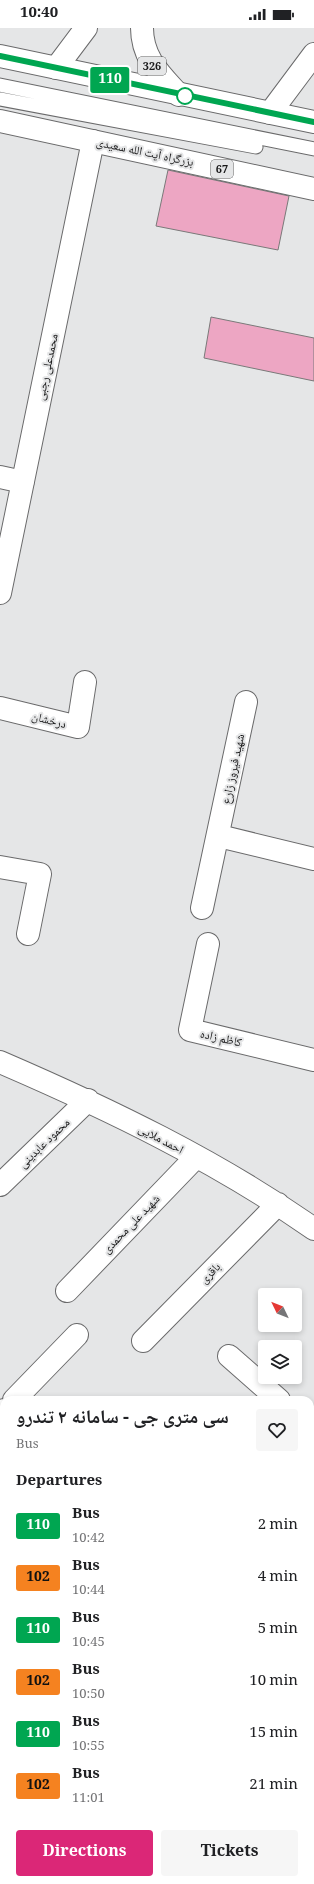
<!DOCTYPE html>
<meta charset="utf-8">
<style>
:root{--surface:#fff;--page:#f6f6f6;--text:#202124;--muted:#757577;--accent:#db2777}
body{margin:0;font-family:Georgia,"Noto Naskh Arabic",serif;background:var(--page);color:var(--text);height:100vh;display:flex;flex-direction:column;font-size:15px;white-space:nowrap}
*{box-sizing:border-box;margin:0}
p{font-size:13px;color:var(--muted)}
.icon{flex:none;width:22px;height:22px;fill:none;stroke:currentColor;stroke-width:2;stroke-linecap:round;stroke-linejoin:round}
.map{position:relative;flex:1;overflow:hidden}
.panel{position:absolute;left:0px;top:1368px;width:314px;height:488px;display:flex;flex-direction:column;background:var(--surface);border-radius:12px 12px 0 0;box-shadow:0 2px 6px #0003}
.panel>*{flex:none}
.badge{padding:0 8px;border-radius:3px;font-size:14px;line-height:26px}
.needle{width:26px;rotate:313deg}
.buttons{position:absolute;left:258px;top:1260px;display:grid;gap:8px}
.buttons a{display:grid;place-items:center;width:44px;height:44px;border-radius:4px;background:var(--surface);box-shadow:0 2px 6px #0003;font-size:20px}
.map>.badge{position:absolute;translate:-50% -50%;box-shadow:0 0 0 2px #fff}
h2{padding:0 16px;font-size:15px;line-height:36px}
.round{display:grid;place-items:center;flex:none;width:42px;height:42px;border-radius:4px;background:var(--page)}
.overview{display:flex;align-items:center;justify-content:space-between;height:68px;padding:0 16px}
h1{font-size:19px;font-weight:700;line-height:30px}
.button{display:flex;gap:8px;margin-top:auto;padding:8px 16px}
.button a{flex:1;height:46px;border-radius:4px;background:var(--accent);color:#fff;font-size:16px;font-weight:700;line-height:46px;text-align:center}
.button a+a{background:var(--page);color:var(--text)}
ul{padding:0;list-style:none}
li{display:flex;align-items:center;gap:12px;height:52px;padding:0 16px}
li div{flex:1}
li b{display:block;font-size:15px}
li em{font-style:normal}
li .badge{min-width:44px;font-weight:700;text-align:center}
.status{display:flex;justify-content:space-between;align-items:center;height:28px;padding:0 20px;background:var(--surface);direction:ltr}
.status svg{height:11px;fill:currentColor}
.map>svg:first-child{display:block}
.building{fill:#eda6c3;stroke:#7a7979}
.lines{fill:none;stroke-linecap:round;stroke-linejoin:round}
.service-casing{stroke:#6a6a6b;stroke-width:15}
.minor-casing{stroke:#6a6a6b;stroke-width:24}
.tertiary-casing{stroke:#6a6a6b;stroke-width:24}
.secondary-casing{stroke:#6a6a6b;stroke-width:24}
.primary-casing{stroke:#6a6a6b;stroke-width:24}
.trunk-casing{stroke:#6a6a6b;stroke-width:24}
.service{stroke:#fff;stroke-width:13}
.minor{stroke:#fff;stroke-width:22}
.tertiary{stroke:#fff;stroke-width:22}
.secondary{stroke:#fff;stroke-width:22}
.primary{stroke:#fff;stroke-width:22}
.trunk{stroke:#fff;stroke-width:22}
.line-casing{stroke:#fff;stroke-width:9}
.line{stroke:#00a651;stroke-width:6}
.stop-dot{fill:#fff;stroke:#00a651;stroke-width:2}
.labels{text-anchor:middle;stroke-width:4;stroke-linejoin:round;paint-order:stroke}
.shield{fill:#e5e6e7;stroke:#565657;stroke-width:1}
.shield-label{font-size:11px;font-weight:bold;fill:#181819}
.street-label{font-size:12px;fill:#181819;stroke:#e5e6e7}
</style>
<div class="status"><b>10:40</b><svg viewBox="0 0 49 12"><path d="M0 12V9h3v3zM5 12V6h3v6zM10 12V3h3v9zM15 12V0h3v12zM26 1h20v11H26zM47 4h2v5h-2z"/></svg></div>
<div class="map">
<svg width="314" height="1856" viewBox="0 0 314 1856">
<rect width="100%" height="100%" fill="#e5e6e7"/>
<path class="building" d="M168 142 289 168 278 222 156 198Z
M211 289 314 310V353L204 330Z"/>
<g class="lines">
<defs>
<path id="service" d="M0 57 314 121
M0 71 256 119"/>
<path id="minor" d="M270 85 314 26
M0 449 23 454
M0 565 93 113
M0 680 78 699 85 654
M219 808 314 831
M0 839 40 846 28 906
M202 880 246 674
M208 916 190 1002 314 1032
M0 1034C109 1081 217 1133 314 1201
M0 1157 88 1072
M67 1263 196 1129
M143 1313 278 1176
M229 1328 279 1372
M14 1372 77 1307
M0 1386 4 1382
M310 1399 314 1402
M310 1573 314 1576
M0 1580 4 1576
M0 1719 4 1715"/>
<path id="tertiary" d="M310 1792 314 1796"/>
<path id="secondary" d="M310 1638 314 1634
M310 1673 314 1669
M91 1856 95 1852
M122 1856 126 1852"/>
<path id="primary" d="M142 0C142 30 160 46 179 67
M56 40 86 0"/>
<path id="trunk" d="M0 28 314 94
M0 93 314 161"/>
</defs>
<use href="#service" class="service-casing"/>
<use href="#minor" class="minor-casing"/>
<use href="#tertiary" class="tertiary-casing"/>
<use href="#secondary" class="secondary-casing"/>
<use href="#primary" class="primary-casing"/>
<use href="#trunk" class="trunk-casing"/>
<use href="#service" class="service"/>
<use href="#minor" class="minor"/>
<use href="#tertiary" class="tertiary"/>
<use href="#secondary" class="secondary"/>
<use href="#primary" class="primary"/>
<use href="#trunk" class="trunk"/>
</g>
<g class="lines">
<defs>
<path id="line" d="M0 28 314 94"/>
</defs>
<use href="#line" class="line-casing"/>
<use href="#line" class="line"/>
</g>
<circle class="stop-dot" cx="185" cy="68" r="8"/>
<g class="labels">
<g class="shield">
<rect x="138" y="29" width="28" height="18" rx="3"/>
<rect x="211" y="132" width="22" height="18" rx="3"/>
</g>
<g class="shield-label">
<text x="152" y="42">326</text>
<text x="222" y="145">67</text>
</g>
<g class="street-label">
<text transform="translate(145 124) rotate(12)" y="4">بزرگراه آیت الله سعیدی</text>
<text transform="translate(47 339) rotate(-78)" y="4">محمدعلی رجبی</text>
<text transform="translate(49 692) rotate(14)" y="4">درخشان</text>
<text transform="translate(233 741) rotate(-78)" y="4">شهید فیروز زارع</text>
<text transform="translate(221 1010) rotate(13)" y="4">کاظم زاده</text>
<text transform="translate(161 1111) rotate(28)" y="4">احمد ملایی</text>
<text transform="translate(44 1115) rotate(-44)" y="4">محمود عابدینی</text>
<text transform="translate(131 1196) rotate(-46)" y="4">شهید علی محمدی</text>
<text transform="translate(210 1245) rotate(-45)" y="4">باقری</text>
</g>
</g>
</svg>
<div class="buttons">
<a><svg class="needle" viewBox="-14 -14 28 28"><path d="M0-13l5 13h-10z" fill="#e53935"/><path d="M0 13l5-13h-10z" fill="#757577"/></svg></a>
<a><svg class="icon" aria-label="layers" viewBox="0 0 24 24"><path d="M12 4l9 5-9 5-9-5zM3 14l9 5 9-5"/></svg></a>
</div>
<b class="badge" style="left:110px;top:52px;background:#00a651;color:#fff">110</b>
<section class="panel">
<div class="overview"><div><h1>سی متری جی - سامانه ۲ تندرو</h1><p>Bus</p></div><a class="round"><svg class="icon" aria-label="heart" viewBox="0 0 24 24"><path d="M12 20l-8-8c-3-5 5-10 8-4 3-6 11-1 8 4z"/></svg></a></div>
<h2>Departures</h2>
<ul>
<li><span class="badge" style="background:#00a651;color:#fff">110</span><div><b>Bus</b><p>10:42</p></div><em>2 min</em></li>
<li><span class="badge" style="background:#f58220;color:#111">102</span><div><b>Bus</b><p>10:44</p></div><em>4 min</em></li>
<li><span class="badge" style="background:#00a651;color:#fff">110</span><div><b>Bus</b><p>10:45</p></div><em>5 min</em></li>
<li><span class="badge" style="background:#f58220;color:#111">102</span><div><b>Bus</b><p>10:50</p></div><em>10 min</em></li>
<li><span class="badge" style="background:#00a651;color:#fff">110</span><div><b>Bus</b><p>10:55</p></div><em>15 min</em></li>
<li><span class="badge" style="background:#f58220;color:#111">102</span><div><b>Bus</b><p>11:01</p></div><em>21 min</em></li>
</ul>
<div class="button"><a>Directions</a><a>Tickets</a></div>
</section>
</div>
